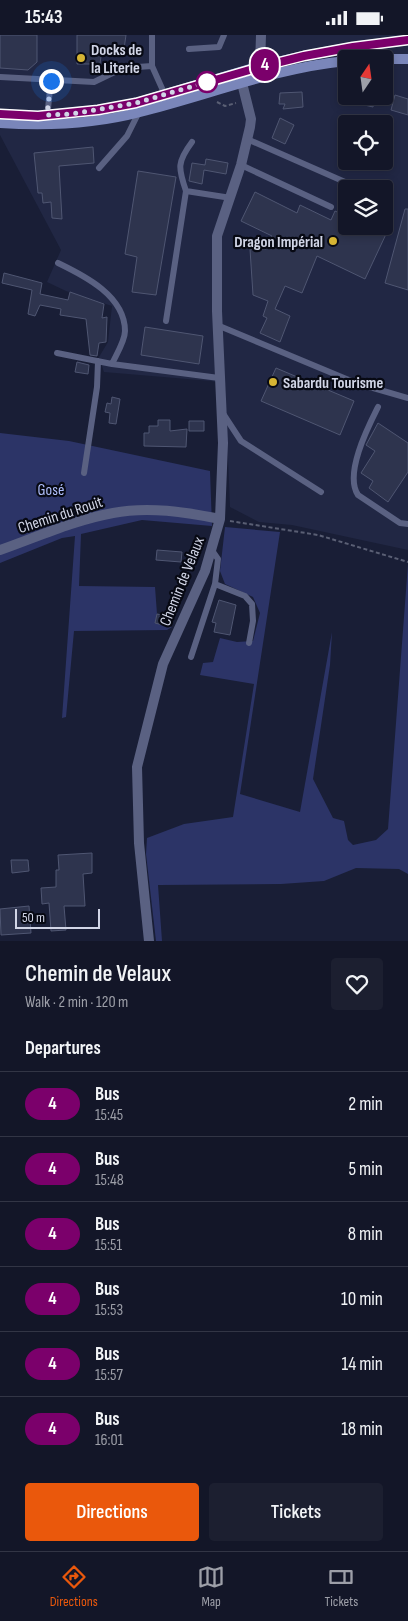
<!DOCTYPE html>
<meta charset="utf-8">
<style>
:root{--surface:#131628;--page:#1c1f30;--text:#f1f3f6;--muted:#9d9fa8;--line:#323545;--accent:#ea580c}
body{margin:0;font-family:"Sofia Sans Condensed",sans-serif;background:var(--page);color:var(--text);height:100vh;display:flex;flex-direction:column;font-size:19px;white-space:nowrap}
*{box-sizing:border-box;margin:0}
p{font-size:16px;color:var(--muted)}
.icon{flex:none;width:28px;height:28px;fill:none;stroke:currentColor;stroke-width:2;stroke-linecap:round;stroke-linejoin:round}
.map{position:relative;height:906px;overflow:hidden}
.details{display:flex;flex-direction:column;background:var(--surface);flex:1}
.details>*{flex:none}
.badge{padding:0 10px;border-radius:16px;font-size:18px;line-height:32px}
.needle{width:32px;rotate:13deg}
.fabs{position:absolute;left:338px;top:15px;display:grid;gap:10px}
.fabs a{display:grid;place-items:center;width:55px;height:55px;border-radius:5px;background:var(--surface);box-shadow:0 2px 8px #0003,0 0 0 1px var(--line);font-size:25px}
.scale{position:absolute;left:15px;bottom:12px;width:85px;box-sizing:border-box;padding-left:5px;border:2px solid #d1d5e6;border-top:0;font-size:14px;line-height:18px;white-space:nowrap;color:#d1d5e6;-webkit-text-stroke:4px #070913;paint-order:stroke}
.you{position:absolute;width:25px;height:25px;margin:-12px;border:4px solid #fff;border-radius:50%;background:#1a73e8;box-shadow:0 0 0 8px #1a73e833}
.map>.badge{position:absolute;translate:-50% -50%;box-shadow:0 0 0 2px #fff}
h2{padding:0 25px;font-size:19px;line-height:45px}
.round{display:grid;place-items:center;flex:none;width:52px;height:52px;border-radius:5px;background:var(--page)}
.summary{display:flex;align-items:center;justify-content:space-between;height:85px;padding:0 25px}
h1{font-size:24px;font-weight:600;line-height:38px}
.action{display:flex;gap:10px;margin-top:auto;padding:10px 25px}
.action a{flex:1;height:58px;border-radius:5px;background:var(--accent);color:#fff;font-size:20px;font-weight:600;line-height:58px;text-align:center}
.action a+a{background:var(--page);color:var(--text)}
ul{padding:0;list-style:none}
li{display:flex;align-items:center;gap:15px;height:65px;padding:0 25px;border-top:1px solid var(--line)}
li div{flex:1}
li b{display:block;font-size:19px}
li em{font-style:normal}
li .badge{min-width:55px;font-weight:700;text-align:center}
.status{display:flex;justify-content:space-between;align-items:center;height:35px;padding:0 25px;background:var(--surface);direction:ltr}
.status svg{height:14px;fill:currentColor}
.tab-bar{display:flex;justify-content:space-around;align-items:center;height:70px;border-top:1px solid var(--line);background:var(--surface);font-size:14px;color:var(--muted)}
.tab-bar a{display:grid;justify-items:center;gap:2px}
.tab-bar .active{color:var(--accent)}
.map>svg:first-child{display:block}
.built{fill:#212744;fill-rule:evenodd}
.green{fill:#2c3467}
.building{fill:#2e344e;stroke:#4f5672}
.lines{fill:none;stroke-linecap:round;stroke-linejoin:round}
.path{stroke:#5a5f74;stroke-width:2;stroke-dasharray:4 2.5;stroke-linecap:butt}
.service{stroke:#5a6182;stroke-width:6}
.minor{stroke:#5a6182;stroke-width:10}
.secondary{stroke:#7a86ba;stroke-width:10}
.line-casing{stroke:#fff;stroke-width:11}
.line{stroke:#7b006b;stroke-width:8}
.walk{stroke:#d1d5e6;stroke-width:5;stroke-dasharray:0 9}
.poi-dot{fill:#d6b534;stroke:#070913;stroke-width:2}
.stop-dot{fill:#fff;stroke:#7b006b;stroke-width:2.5}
.labels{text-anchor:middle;stroke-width:4.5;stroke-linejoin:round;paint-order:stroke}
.poi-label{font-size:16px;font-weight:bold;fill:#d1d5e6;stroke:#070913;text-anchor:start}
.park-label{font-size:16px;fill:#b0bffc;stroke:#070913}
.street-label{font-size:16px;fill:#d1d5e6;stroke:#070913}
</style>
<div class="status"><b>15:43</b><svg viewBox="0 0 49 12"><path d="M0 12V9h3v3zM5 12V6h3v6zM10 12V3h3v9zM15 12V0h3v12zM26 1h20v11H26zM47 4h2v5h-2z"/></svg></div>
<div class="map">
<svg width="408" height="906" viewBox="0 0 408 906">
<rect width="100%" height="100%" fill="#191e36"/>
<path class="built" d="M0 0H408V515L292 490 259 487 230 472 225 349 211 346 104 337 99 322 108 307 112 271 66 256 47 247 61 215 0 100ZM346 24H384V61H346ZM346 89H384V126H346ZM346 154H384V191H346Z"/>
<path class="green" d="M0 398 69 406 210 436 212 491 142 485 81 499 79 551 155 552 157 579 155 588 172 592 167 595 74 596 66 682 62 683 75 501 62 503 0 528Z
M225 492 280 497 240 759 300 777 332 597 330 630 313 744 333 783 344 786 348 805 353 810 376 805 388 794 408 529V839L399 834 356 833 324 846 281 849 158 850 162 906H156L146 819 147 803 184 789 233 782 254 649 200 640 203 628 213 627 220 603 237 607 253 606 260 578 253 562 225 549 220 536Z"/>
<path class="building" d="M0 0H37V27L28 35 0 33Z
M77 0H126L124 14H102L100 29H77Z
M302 57 303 72 283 74 285 69H279L280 58Z
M395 60 408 64V80L391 75Z
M344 61H375L373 72 343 65Z
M280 83 294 90 285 109 272 103Z
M93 112 94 128 59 131 62 184 52 183 51 167 43 168 42 158H38L34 118Z
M206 124 228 128 226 139 204 135 202 149 189 146 192 128 205 130Z
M138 136 176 142 156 260 132 257 137 222 125 219Z
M255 157 297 178 300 170 331 185 335 176 346 181V191H366L374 195 377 191 387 197 365 244 317 221 302 258 285 251 275 274 290 281 280 307 260 298 267 283 263 281 268 266 253 260 250 214H266L272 201 241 186Z
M405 174H408V255L385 248Z
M4 238 42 248 40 259 68 265 70 257 104 269 102 283 107 282 106 307 99 308 97 321 90 320 86 284 60 280 61 274 40 270 35 281 28 279 32 255 2 248Z
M145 292 203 301 199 329 141 320Z
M77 327 89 330 88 339 75 337Z
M276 333 354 366 340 400 261 366Z
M112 362 120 364 116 389 109 388 110 378 105 377 107 368 111 369Z
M158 385H170V396L187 394 186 412 144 411V398H149V391H158Z
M189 386H204V396H189Z
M378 388 408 408V437L388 467 369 453 373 446 361 438 375 416 366 410Z
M157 515 182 517 181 527 156 525Z
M219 565 236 570 230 600 214 597 216 588 212 587Z
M157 579 172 582 170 592 155 588Z
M92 818V838L83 839 85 871H64L66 895 51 896 49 868 42 869 41 853 56 852V835H59L58 820Z
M11 825H28L29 836 12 838Z
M29 871 31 898 1 900 0 874Z"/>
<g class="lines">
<path class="path" d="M217 67 225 71 236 68
M230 486 318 500 408 527"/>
<path class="service" d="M152 0V31L165 60
M189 14 219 12 224 0
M0 42 94 47 123 33 152 31
M47 83 51 45
M247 104 361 154
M241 130 331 172
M99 133 127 101 139 77
M186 156C178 133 177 127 192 107
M58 228C85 241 125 261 125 296 125 306 116 320 112 329
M166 286 186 156 231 163
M217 290 356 348 408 363
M57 318 112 329 219 343
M378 372C368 392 344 439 358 460L400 488 408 489
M224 380 241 406 321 457
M84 438 97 352 98 326
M211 514 218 524 215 549 245 561 252 569 253 586 249 608
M191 622 215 549"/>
<path class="minor" d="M260 31 261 0
M0 515C37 502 74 485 113 478 148 471 186 477 220 484
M149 906 139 808 137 732 163 629 205 536 220 484 223 408 217 276V201L241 130 250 92 251 84 242 48"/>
<path class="secondary" d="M384 24H408
M0 79 38 81 98 75 136 68 260 31 304 21 353 12 408 5
M0 88C46 91 95 89 140 77 208 60 275 33 346 26"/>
</g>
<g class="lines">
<defs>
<path id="line" d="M0 79 38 81 98 75 136 68 260 32 304 21 353 12 408 5"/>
</defs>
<use href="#line" class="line-casing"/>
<use href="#line" class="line"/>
<path class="walk" d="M51 46 47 80 72 79 136 68 207 47"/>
</g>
<g class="poi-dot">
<circle cx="81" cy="23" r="5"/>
<circle cx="333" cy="206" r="5"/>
<circle cx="273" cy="347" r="5"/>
</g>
<circle class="stop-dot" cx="207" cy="47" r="10"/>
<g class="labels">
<g class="poi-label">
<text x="91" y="20">Docks de<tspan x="91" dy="18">la Literie</tspan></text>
<text x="323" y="212" text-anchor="end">Dragon Impérial</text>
<text x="283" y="353">Sabardu Tourisme</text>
</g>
<g class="park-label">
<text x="51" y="460">Gosé</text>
</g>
<g class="street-label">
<text transform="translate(60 479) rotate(-18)" y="6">Chemin du Rouit</text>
<text transform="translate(181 546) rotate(-68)" y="6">Chemin de Velaux</text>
</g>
</g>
</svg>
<div class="fabs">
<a><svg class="needle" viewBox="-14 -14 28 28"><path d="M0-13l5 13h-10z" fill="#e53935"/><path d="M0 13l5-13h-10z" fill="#9d9fa8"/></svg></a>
<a><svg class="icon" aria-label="locate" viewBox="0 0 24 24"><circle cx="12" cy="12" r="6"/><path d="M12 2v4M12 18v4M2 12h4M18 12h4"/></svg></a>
<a><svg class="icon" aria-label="layers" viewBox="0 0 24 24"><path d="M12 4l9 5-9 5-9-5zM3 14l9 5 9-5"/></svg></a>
</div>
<div class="scale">50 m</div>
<div class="you" style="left:51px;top:46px"></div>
<b class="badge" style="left:265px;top:30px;background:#7b006b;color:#fff">4</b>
</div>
<section class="details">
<div class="summary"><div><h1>Chemin de Velaux</h1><p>Walk · 2 min · 120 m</p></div><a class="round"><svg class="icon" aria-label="heart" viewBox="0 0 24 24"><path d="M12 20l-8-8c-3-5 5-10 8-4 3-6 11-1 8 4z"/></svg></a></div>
<h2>Departures</h2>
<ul>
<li><span class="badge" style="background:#7b006b;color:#fff">4</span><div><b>Bus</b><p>15:45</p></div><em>2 min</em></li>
<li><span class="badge" style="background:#7b006b;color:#fff">4</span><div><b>Bus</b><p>15:48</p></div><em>5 min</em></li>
<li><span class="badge" style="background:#7b006b;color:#fff">4</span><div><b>Bus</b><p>15:51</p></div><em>8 min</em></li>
<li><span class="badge" style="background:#7b006b;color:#fff">4</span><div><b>Bus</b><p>15:53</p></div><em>10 min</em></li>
<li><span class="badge" style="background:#7b006b;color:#fff">4</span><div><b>Bus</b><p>15:57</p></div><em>14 min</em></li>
<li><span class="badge" style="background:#7b006b;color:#fff">4</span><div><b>Bus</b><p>16:01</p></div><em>18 min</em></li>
</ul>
<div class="action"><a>Directions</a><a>Tickets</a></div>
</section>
<nav class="tab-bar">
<a class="active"><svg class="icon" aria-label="directions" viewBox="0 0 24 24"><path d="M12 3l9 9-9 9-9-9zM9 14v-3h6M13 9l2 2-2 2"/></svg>Directions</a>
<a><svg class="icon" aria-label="map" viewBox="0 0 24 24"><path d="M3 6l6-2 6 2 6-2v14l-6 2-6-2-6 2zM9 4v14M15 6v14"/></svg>Map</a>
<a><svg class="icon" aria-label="tickets" viewBox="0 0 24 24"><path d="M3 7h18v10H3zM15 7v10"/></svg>Tickets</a>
</nav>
